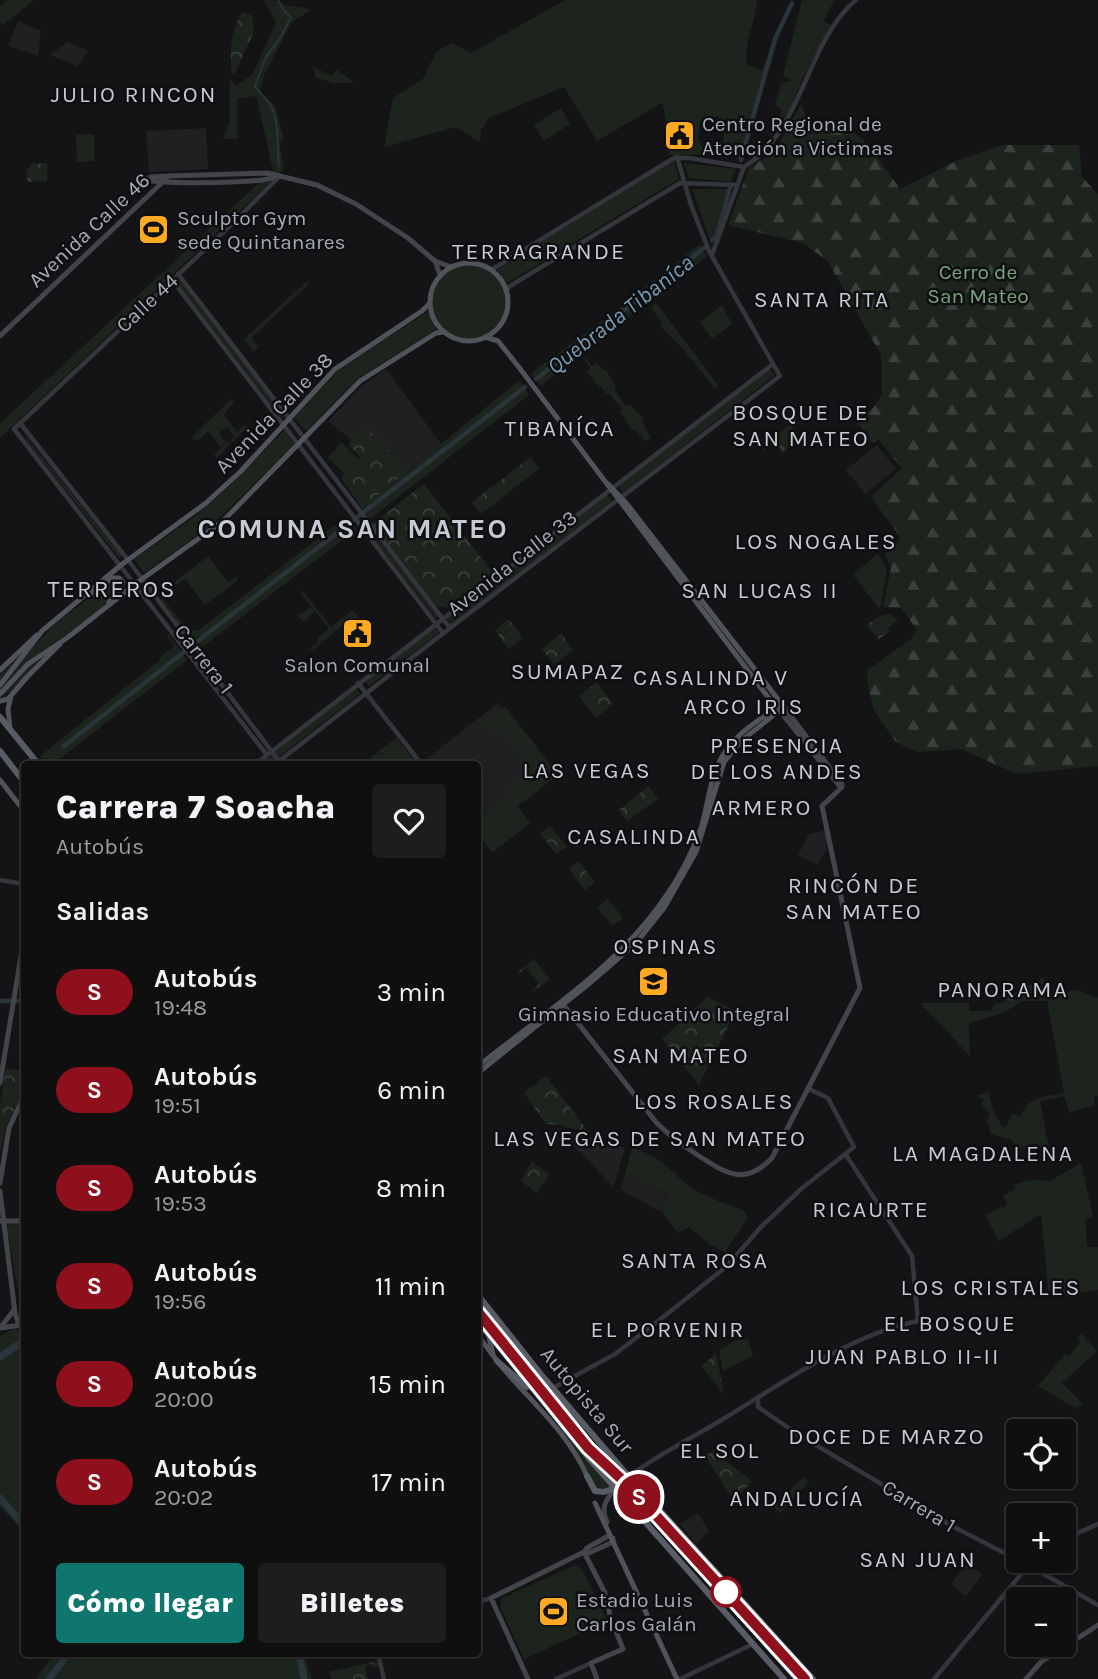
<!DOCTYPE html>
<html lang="es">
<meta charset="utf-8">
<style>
:root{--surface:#0f0f10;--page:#1d1d1e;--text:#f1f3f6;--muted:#9b9c9f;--line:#2f2f30;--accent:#0f766e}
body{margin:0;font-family:Karla,sans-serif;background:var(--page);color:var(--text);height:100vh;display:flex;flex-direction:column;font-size:26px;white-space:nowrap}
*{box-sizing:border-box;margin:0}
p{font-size:23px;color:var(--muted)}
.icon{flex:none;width:38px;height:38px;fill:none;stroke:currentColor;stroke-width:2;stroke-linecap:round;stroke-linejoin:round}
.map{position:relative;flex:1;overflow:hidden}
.sheet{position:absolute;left:21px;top:761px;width:460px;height:896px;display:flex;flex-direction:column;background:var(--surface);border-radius:7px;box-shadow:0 2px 5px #0004,0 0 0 2px var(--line)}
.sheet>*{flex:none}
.badge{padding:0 14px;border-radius:23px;font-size:24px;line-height:46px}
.fabs{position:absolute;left:1006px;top:1419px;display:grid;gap:14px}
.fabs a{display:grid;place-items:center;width:70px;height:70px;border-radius:7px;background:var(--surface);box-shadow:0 2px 5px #0004,0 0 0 2px var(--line);font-size:35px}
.map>.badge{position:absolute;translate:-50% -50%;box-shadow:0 0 0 4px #fff}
h2{padding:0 35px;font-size:26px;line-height:63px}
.round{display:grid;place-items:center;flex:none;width:74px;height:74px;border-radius:7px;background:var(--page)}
.headline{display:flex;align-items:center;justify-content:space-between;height:119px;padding:0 35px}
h1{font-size:33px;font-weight:800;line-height:52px}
.cta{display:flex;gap:14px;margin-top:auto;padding:14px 35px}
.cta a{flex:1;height:80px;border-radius:7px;background:var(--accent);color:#fff;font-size:28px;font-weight:800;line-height:80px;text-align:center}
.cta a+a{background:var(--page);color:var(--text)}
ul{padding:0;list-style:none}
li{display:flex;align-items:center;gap:21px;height:98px;padding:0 35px}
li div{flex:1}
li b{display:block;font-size:26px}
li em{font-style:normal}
li .badge{min-width:77px;font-weight:700;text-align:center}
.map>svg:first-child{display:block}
.built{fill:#202023}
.grass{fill:#1c241d}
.forest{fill:url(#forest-firs)}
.park{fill:url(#park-crowns)}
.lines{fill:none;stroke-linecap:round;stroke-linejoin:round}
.stream{stroke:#29343b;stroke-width:2}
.canal{stroke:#29343b;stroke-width:4.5}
.river{stroke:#29343b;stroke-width:7}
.tertiary{stroke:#35363b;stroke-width:4.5}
.secondary{stroke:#43454b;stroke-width:5}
.primary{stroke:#51535a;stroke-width:5}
.trunk{stroke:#585c64;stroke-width:6}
.line-casing{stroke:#fff;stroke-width:16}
.line{stroke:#8e101c;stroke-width:10}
.stop-dot{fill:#fff;stroke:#8e101c;stroke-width:3.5}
.labels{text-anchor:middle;stroke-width:5;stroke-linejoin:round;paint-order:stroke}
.poi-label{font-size:21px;fill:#a5abb7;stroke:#0f0f11;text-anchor:start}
.street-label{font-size:21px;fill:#a5abb7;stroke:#0f0f11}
.park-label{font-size:21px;fill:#7aa47b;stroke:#0f0f11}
.neighbourhood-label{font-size:23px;letter-spacing:2px;fill:#c6cad3;stroke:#0f0f11}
.water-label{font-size:23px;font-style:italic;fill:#799cb5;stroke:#0f0f11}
.quarter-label{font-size:24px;letter-spacing:2px;fill:#c6cad3;stroke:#0f0f11}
.district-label{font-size:28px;font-weight:bold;letter-spacing:2px;fill:#c6cad3;stroke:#0f0f11}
</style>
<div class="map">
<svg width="1098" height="1679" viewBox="0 0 1098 1679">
<defs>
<pattern id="forest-firs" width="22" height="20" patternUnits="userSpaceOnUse" patternTransform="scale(1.75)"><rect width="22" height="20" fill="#1c241d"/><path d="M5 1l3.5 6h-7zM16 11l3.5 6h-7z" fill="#3a413c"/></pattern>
<pattern id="park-crowns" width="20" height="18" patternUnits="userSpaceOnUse" patternTransform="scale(1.75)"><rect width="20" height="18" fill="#1c241d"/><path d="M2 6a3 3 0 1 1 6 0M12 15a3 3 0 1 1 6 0" fill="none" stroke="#3a413c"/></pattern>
</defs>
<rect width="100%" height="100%" fill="#141416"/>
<path class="built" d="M18 21 41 31 38 56 8 46Z
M67 42 89 51 77 66 50 55Z
M206 128 208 169 149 172 146 131Z
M386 369 441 444 409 470 364 427 351 440 328 421 363 385Z
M877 445 896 469 865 494 846 470Z
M498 703 502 708 505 706 550 765 478 819V765H428L425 760Z
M825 830 828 847 817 865 798 855 809 834Z
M560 1128 625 1148 614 1185 612 1186 558 1129Z
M625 1174 669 1197 661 1212 623 1191 621 1188Z
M698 1513 709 1531 696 1544 680 1524Z
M966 1565 983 1574 966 1596 951 1584Z"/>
<path class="grass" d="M8 0H34L3 25 0 23V6Z
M264 0C276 0 277 1 287 5 294 8 303 6 311 10L292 22 265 73 260 91 275 106 284 139 279 141 284 169 0 438V424L8 416 273 170 256 96 237 99V139H223L229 123 230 79 236 86 253 74 276 22Z
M565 0H757C756 22 744 41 747 64L762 70 789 4H792L781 29 742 160 732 155H715L717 148 723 150 725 122 719 121 718 116 712 117V121H700L698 139 703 149 713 150V155H669L667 125 662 103 597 141 564 87 489 118 481 130 480 142 456 127 384 147 393 98 423 79 436 52 451 43 471 53Z
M802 0H836L830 8 824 22 831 25 803 77 791 107 768 140 782 110 775 105 781 83 792 81 783 75Z
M313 67 332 76 337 70 355 83H334L316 78Z
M561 108 570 124 544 141 534 125Z
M94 134 95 161 77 162 76 135Z
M674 160 679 179 507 283 497 270Z
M684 163 736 169 731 182 689 178Z
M692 189H731L712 246Z
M700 244 707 256 541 386 531 373 617 310Z
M432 302a37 37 0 1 1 74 0a37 37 0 1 1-74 0Z
M179 278 285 415 282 418 175 281Z
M307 281 308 285 251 338 259 347 254 352 244 339Z
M656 303 719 386 715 389 683 349 661 327 663 325 651 307Z
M722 305 732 324 712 339 700 322Z
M428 312 437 329 357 379 306 431 294 418 344 364Z
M586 358 592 366 597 363 603 370 605 369 616 387 614 389 626 406 629 404 644 419 642 421 651 438 646 441 634 429 632 430 620 411 622 409 609 393 606 394 601 386 599 388 587 371 590 368 584 359Z
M769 368 775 375 623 493 619 488 620 483Z
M520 380 529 395 370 519 362 508Z
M231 399 234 402 224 415 237 432 244 425 247 427 233 442 230 440 234 436 227 427 219 433 226 443 229 441 231 443 217 458 214 455 221 448 208 431 199 440H194L192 437Z
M284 431 295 445 212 525 144 573 134 559 194 517 226 489Z
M26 437 122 556 119 558 26 440Z
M341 442 358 459 345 474 328 458Z
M607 494 612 501 451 625 447 617Z
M347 516 357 529 201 648 194 644 161 600 163 599 188 630H199Z
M368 526 439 617 436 618 365 528Z
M878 553 887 569 880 610 853 575Z
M208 556 228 582 236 577 238 580 205 605 185 579 176 585 174 582Z
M113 580H119L121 583C106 614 45 647 18 670L20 673 49 652C37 663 12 693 0 698V674L3 670 29 644 13 665 14 667 55 624Z
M303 591 331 627 353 610 362 622 350 631 344 624 312 651 310 649 319 641 318 638 329 629 315 611 303 622 297 615 312 607 300 593Z
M434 627 439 633 369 686 365 681Z
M169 635 187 660 53 764H47L40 756 160 660 159 658 174 646 167 636Z
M356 688 360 694 268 765H258Z
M505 706 558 775 518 806 530 823 492 853 478 834V819C508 797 546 767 504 732L502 734 479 726Z
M1078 990 1098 998V1096L1094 1097 1095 1105 1069 1113 1064 1096 1040 1101 1051 1158 1036 1143 1016 1149 1012 1140 990 1134V1124L985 1125 990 1114 982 1105 984 1099 976 1096 988 1092 994 1112 1003 1128 1008 1123 1011 1114 1021 1116C1028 1096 1045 1097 1064 1093L1047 1001H1023L1003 1013 969 1023 970 1056 920 1003H969V1011H990L995 1004Z
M632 1148C663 1156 669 1171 692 1188 708 1198 726 1204 744 1210L748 1218 725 1252 709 1244 689 1227 678 1233 662 1211 669 1196 625 1174Z
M1081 1163 1093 1217 1085 1220C1087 1229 1086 1240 1088 1247H1098V1290L1049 1297 1041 1214 999 1241 985 1215 1001 1207 1004 1208 1007 1204 1003 1196 1015 1189 1014 1185C1027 1179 1037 1180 1050 1181Z
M10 1224 24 1225V1278L18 1292 7 1228Z
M13 1329 24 1330V1533L0 1506V1336Z
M1081 1333 1097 1351 1062 1383 1083 1404 1077 1409 1038 1386 1065 1354 1069 1356 1080 1342 1077 1339Z
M748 1339 753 1356 723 1371 719 1350 735 1341Z
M564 1429 611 1486 605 1490H597L593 1484 585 1466 562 1431Z
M575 1565 582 1569 606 1618 595 1622 597 1626 524 1659 500 1607 502 1598Z
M54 1654H304L312 1679H35Z"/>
<path class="forest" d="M801 104 808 125 816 128 838 121 866 142 900 189 956 161 1002 145H1079L1082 177 1098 194V766L1017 774 961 749 917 752 896 742 874 711 867 681 868 670 911 639 917 630 901 608 883 607 891 568 885 555 901 538 871 497 900 470 901 467 878 439 873 443 856 421 874 407 882 395 881 355 827 260 802 243 728 225 749 168 771 154 785 134Z"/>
<path class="park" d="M243 12 252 16 254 32 234 75 231 74C231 52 229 31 243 12Z
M32 163 47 164V181L27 182V171Z
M790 424 801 439 782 453 775 443 764 450 762 447Z
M364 426 409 470 362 508 341 478 360 457 348 444Z
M531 457 539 469 481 514 472 502Z
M424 484 493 572 447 608 437 606 433 602 372 524Z
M889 614 898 619 888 628 890 631 879 639 866 625 880 616Z
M509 619 523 638 508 649 495 630Z
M561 633 573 650 554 665 542 649Z
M597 682 613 704 596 718 579 696Z
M396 738 418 765H362Z
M649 786 658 799 627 821 619 810Z
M550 826 567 847 556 854 540 833Z
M579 861 595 883 585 890 569 869Z
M608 899 623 918 613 925 597 908Z
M534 959 550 979 533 992 532 990 539 984 526 968 519 974 518 972Z
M1043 978 1044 984 1037 985 1039 997 1005 1002 1004 1000Z
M708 997 736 1011 699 1085 662 1039Z
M6 1068 24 1071V1090L6 1126 0 1154V1104Z
M546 1076 588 1131 587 1132 560 1125 546 1124 524 1093Z
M532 1161 549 1175 537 1193 521 1181Z
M716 1353 724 1395 702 1366Z
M713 1451 752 1481 734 1501 705 1456Z
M803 1477 809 1482 780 1513 774 1507Z
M377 1661 378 1666 374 1667 370 1664 365 1667 368 1679H331L329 1672Z"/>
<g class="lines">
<path class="stream" d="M278 0 285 12 291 17 282 35 265 59 255 86C259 93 266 98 270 104 280 120 277 148 279 166"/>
<path class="canal" d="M741 160 775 39 792 3
M712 240 717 235 730 188
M536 379 704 248
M194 644 525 387
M64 746 184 652
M0 1001H24"/>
<path class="river" d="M0 1357 24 1341
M0 1498 24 1525
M299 1654 304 1679
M49 1679 68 1654"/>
<path class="tertiary" d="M712 255 744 167
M491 270 674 158H689L744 167C802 133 807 40 856 0
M178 274 450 628
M172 280 443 633
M506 291 510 286 680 183 737 185
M20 423 128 560 282 765
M358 683 422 765
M267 755 14 429 233 223 279 177
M254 765 773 364
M274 765 450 628 780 376 709 251 691 205 677 157
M0 880 24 884
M553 1388 615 1354 657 1322 727 1266 761 1227 801 1189 854 1147 828 1098 809 1089
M758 1399V1407L799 1435 952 1526 1018 1560
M615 1488C647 1460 687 1441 723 1419 783 1383 849 1335 918 1321L912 1256 846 1155
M1064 1539 1098 1524
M1021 1561 1098 1605
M478 1602 491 1598
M378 1654 384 1679
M556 1679 591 1663
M680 1679 753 1644
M934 1679 1032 1561"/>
<path class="secondary" d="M145 180 151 177 169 176 267 173 317 185 356 204 408 238 435 261 440 275
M146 180C167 184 258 184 275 177
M435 261 451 267
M0 336 169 176
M780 711 841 788
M562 1003 656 1122C669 1136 683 1145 699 1156 727 1174 745 1186 772 1158L860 988 822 806 842 787V784L784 707
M0 1083 24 938
M0 1183 9 1128 24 1096
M0 1191 15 1313 18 1322 23 1326
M0 1221H24
M0 1328 14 1310
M0 1328 21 1325
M607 1522C600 1507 606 1501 615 1488
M584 1552 605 1593 611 1619 623 1649 591 1663 597 1679
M584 1552 587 1548 610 1535
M528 1679 491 1598 584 1552 589 1553 613 1542V1538
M1026 1679 1041 1662 1098 1625"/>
<path class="primary" d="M430 302a39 39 0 1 1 78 0a39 39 0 1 1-78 0Z
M485 337 498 341 518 366 777 709
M92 593 112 578H119L123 582 119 591 109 602
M0 670 37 635
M0 685 42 631 121 565 206 503 241 471 335 369 422 311 430 303
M0 694 28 664 67 638 142 579 223 521 360 381 436 333 444 332
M0 701 8 699 27 677 60 644
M10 728 8 709 11 696
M0 780 24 811
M478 1066C541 1016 618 966 664 899 679 878 692 853 701 828 709 802 710 770 728 748 742 729 763 718 781 704
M478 1073 591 982 637 942 664 908 696 852 724 762 741 741 784 707 627 504 608 484
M488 1333 493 1354
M478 1336C488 1348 497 1362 508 1374 537 1407 569 1435 587 1476
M595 1503 677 1679"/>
<path class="trunk" d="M0 717 39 765
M0 751 24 782
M478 1295 544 1378 624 1471 813 1679
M478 1321 593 1463 784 1679
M497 1361 527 1387
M587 1476 595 1491 604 1492 615 1488
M622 1482 797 1679"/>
</g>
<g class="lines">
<defs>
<path id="line" d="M478 1312 588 1448 631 1488 805 1679"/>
</defs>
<use href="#line" class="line-casing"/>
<use href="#line" class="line"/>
</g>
<defs>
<symbol id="civic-square" viewBox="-11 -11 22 22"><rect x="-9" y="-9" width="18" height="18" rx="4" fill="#fea924" stroke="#0f0f11"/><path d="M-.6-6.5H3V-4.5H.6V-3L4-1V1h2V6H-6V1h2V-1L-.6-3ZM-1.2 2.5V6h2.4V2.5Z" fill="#111"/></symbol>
<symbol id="stadium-square" viewBox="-11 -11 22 22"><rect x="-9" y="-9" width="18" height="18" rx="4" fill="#fea924" stroke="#0f0f11"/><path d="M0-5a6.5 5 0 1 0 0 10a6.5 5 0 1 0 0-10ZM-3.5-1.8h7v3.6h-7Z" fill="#111"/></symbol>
<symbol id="university-square" viewBox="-11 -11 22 22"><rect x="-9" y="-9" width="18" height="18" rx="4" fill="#fea924" stroke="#0f0f11"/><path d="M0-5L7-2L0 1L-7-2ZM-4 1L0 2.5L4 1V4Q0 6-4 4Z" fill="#111"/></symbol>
</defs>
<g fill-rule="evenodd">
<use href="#civic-square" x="662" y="118" width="35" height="35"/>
<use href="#stadium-square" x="136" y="212" width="35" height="35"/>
<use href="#civic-square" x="340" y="616" width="35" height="35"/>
<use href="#university-square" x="636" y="964" width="35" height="35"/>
<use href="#stadium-square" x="536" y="1594" width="35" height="35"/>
</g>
<circle class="stop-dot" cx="726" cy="1592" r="14"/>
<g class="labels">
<g class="poi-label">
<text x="702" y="131">Centro Regional de<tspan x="702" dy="24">Atención a Victimas</tspan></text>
<text x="177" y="225">Sculptor Gym<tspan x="177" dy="24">sede Quintanares</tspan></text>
<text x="357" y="672" text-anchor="middle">Salon Comunal</text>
<text x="654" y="1021" text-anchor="middle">Gimnasio Educativo Integral</text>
<text x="576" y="1607">Estadio Luis<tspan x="576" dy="24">Carlos Galán</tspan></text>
</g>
<g class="street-label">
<text transform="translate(89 230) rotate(-43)" y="7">Avenida Calle 46</text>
<text transform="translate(147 303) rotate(-43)" y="7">Calle 44</text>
<text transform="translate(274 413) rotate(-46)" y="7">Avenida Calle 38</text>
<text transform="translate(512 563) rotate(-38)" y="7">Avenida Calle 33</text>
<text transform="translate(204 659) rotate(52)" y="7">Carrera 1</text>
<text transform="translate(587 1400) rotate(50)" y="7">Autopista Sur</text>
<text transform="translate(919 1506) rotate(31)" y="7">Carrera 1</text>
</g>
<g class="park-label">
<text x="978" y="279">Cerro de<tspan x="978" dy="24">San Mateo</tspan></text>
</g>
<g class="neighbourhood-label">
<text x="134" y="102">JULIO RINCON</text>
<text x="539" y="259">TERRAGRANDE</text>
<text x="822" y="307">SANTA RITA</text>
<text x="801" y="420">BOSQUE DE<tspan x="801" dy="26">SAN MATEO</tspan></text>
<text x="560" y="436">TIBANÍCA</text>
<text x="816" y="549">LOS NOGALES</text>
<text x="760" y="598">SAN LUCAS II</text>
<text x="568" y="679">SUMAPAZ</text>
<text x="711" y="685">CASALINDA V</text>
<text x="744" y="714">ARCO IRIS</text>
<text x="777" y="753">PRESENCIA<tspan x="777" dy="26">DE LOS ANDES</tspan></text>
<text x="587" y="778">LAS VEGAS</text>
<text x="762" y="815">ARMERO</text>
<text x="634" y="844">CASALINDA</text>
<text x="854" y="893">RINCÓN DE<tspan x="854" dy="26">SAN MATEO</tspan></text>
<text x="666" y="954">OSPINAS</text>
<text x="1003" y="997">PANORAMA</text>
<text x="681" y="1063">SAN MATEO</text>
<text x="714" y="1109">LOS ROSALES</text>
<text x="650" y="1146">LAS VEGAS DE SAN MATEO</text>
<text x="983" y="1161">LA MAGDALENA</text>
<text x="871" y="1217">RICAURTE</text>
<text x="695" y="1268">SANTA ROSA</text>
<text x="991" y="1295">LOS CRISTALES</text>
<text x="950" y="1331">EL BOSQUE</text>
<text x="668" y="1337">EL PORVENIR</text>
<text x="903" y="1364">JUAN PABLO II-II</text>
<text x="887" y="1444">DOCE DE MARZO</text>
<text x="720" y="1458">EL SOL</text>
<text x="797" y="1506">ANDALUCÍA</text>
<text x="918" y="1567">SAN JUAN</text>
</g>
<g class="water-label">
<text transform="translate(620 314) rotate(-38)" y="8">Quebrada Tibaníca</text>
</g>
<g class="quarter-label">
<text x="112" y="597">TERREROS</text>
</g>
<g class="district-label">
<text x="353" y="538">COMUNA SAN MATEO</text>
</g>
</g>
</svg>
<div class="fabs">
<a><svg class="icon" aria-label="locate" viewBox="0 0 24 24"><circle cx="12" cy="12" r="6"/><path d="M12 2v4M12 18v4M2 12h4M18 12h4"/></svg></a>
<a>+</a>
<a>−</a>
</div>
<b class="badge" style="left:639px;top:1497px;background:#8e101c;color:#fff">S</b>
<section class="sheet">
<div class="headline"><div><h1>Carrera 7 Soacha</h1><p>Autobús</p></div><a class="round"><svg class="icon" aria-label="heart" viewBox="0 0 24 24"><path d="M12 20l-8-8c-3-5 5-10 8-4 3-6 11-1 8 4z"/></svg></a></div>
<h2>Salidas</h2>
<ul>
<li><span class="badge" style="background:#8e101c;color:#fff">S</span><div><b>Autobús</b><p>19:48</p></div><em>3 min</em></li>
<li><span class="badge" style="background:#8e101c;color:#fff">S</span><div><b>Autobús</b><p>19:51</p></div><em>6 min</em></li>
<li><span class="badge" style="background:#8e101c;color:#fff">S</span><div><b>Autobús</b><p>19:53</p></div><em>8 min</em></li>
<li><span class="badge" style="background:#8e101c;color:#fff">S</span><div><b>Autobús</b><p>19:56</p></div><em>11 min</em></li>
<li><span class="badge" style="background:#8e101c;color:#fff">S</span><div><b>Autobús</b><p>20:00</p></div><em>15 min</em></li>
<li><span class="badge" style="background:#8e101c;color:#fff">S</span><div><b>Autobús</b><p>20:02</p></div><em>17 min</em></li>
</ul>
<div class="cta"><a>Cómo llegar</a><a>Billetes</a></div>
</section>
</div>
